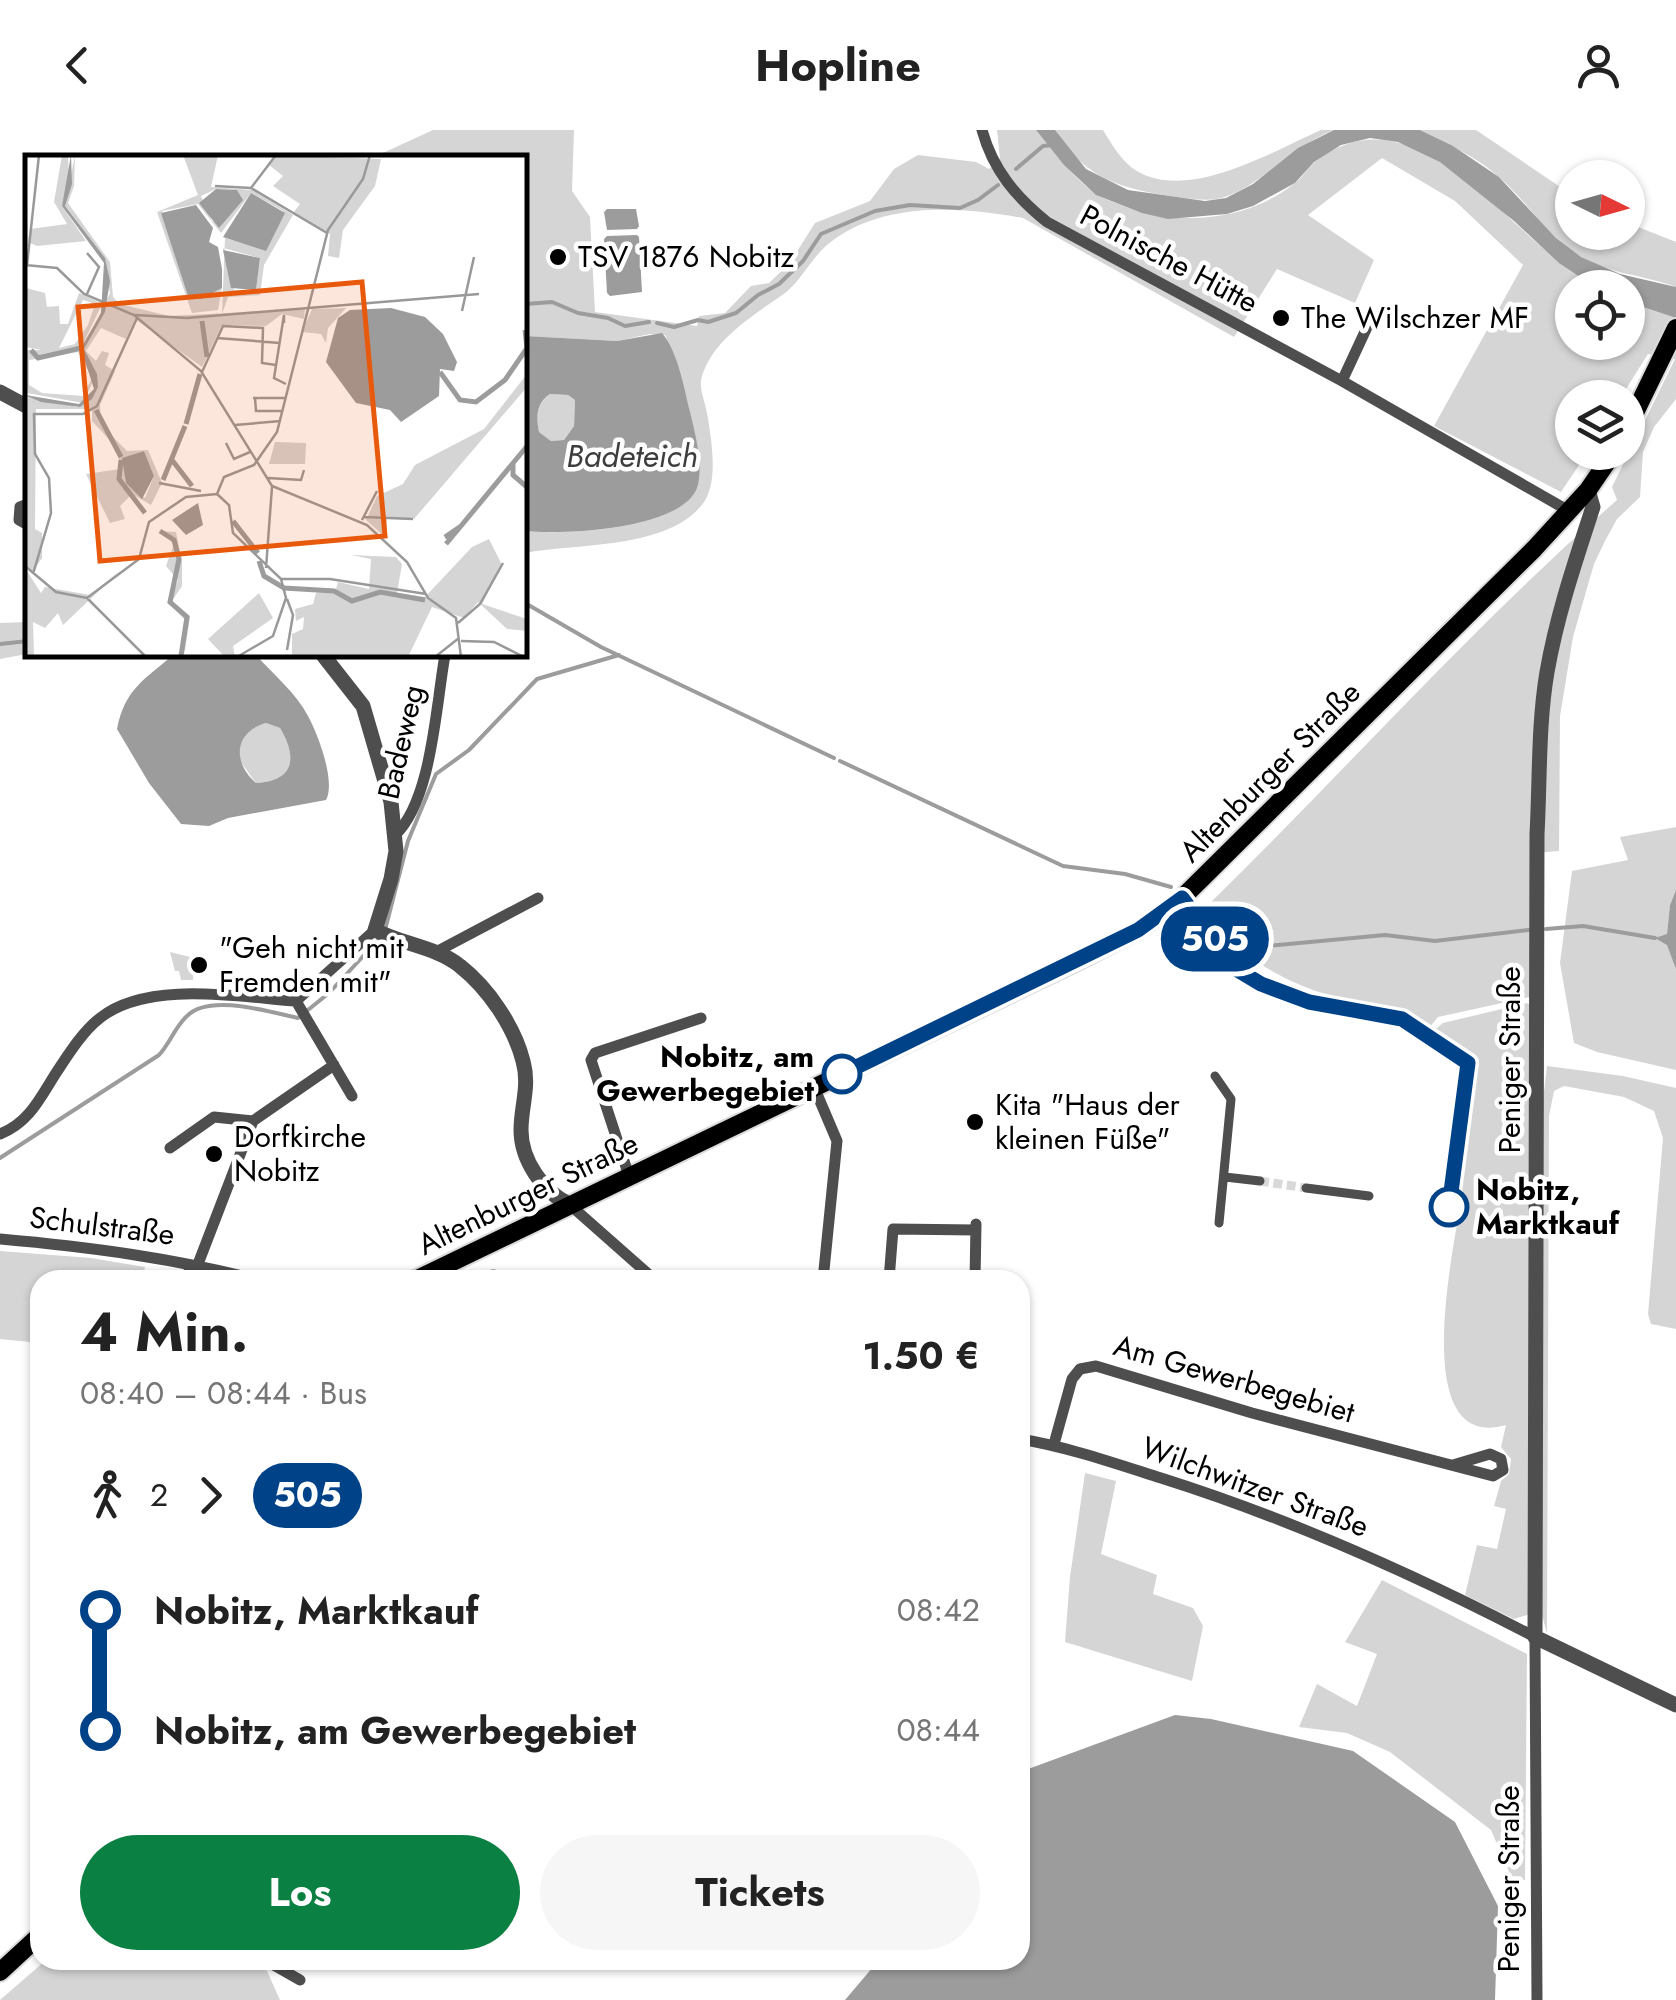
<!DOCTYPE html>
<html lang="de">
<meta charset="utf-8">
<style>
:root{--surface:#fff;--page:#f6f6f6;--text:#222;--muted:#767676;--accent:#0b8043}
body{margin:0;font-family:Jost,sans-serif;background:var(--page);color:var(--text);height:100vh;display:flex;flex-direction:column;font-size:38px;white-space:nowrap}
*{box-sizing:border-box;margin:0}
p{font-size:32px;color:var(--muted)}
.icon{flex:none;width:55px;height:55px;fill:none;stroke:currentColor;stroke-width:2;stroke-linecap:round;stroke-linejoin:round}
.map{position:relative;flex:1;overflow:hidden}
.sheet{position:absolute;left:30px;top:1140px;width:1000px;height:700px;display:flex;flex-direction:column;background:var(--surface);border-radius:30px;box-shadow:0 2px 8px #0004}
.sheet>*{flex:none}
.badge{padding:0 20px;border-radius:32px;font-size:35px;line-height:65px}
.needle{width:65px;rotate:95deg}
.buttons{position:absolute;left:1555px;top:30px;display:grid;gap:20px}
.buttons a{display:grid;place-items:center;width:90px;height:90px;border-radius:50%;background:var(--surface);box-shadow:0 2px 8px #0004;font-size:50px}
.map>.badge{position:absolute;translate:-50% -50%;box-shadow:0 0 0 5px #fff}
.legs{display:flex;align-items:center;gap:15px;height:110px;padding:0 50px;font-size:32px}
.legs p{margin-inline-start:auto}
.summary{display:flex;align-items:center;justify-content:space-between;height:170px;padding:0 50px}
h1{font-size:55px;font-weight:700;line-height:75px}
.action{display:flex;gap:20px;margin-top:auto;padding:20px 50px}
.action a{flex:1;height:115px;border-radius:60px;background:var(--accent);color:#fff;font-size:40px;font-weight:700;line-height:115px;text-align:center}
.action a+a{background:var(--page);color:var(--text)}
ul{padding:0 50px;list-style:none}
li{display:flex;align-items:center;gap:35px;height:120px;font-size:38px}
li i{display:grid;place-items:center;width:15px;height:100%;margin:0 12px;background:currentColor}
li i::after{content:'';width:25px;height:25px;margin:-12px;border:8px solid;border-radius:50%;background:var(--surface)}
li p{margin-inline-start:auto}
li:first-child i{background:linear-gradient(#0000 50%,currentColor 0)}
li:last-child i{background:linear-gradient(currentColor 50%,#0000 0)}
header{display:flex;justify-content:space-between;align-items:center;height:130px;padding:0 50px;background:var(--surface);font-size:45px;font-weight:700}
.map>svg:first-child{display:block}
.green{fill:#d5d5d5}
.water{fill:#9c9c9c;fill-rule:evenodd}
.lines{fill:none;stroke-linecap:round;stroke-linejoin:round}
.stream{stroke:#9c9c9c;stroke-width:4}
.pedestrian-tunnel{stroke:#d9d9d9;stroke-width:9;stroke-dasharray:9 4.5;stroke-linecap:butt}
.primary-casing{stroke:#dbdbdb;stroke-width:22}
.pedestrian{stroke:#4e4e4e;stroke-width:9}
.minor{stroke:#4e4e4e;stroke-width:11}
.tertiary{stroke:#4e4e4e;stroke-width:15}
.primary{stroke:#000;stroke-width:18}
.line-1-casing{stroke:#fff;stroke-width:22}
.line-1{stroke:#004288;stroke-width:15}
.poi-dot{fill:#000;stroke:#fff;stroke-width:4}
.stop-1-dot{fill:#fff;stroke:#004288;stroke-width:5}
.labels{text-anchor:middle;stroke-width:9;stroke-linejoin:round;paint-order:stroke}
.poi-label{font-size:30px;fill:#000;stroke:#fff;text-anchor:start}
.street-label{font-size:30px;fill:#000;stroke:#fff}
.stop-label{font-size:30px;font-weight:bold;fill:#000;stroke:#fff;text-anchor:end}
.water-label{font-size:32px;font-style:italic;fill:#3d3d3d;stroke:#fff}
.inset-river{fill:none;stroke:#9c9c9c;stroke-width:5}
.inset-road{fill:none;stroke:#999;stroke-width:2.5}
.view{fill:#e8590c;fill-opacity:0.15;stroke:#e8590c;stroke-width:5}
.inset-edge{fill:none;stroke:#000;stroke-width:5}
</style>
<header><svg class="icon" aria-label="back" viewBox="0 0 24 24"><path d="M15 5l-7 7 7 7"/></svg>Hopline<svg class="icon" aria-label="person" viewBox="0 0 24 24"><circle cx="12" cy="8" r="4"/><path d="M4 21q1-7 8-7t8 7"/></svg></header>
<div class="map">
<svg width="1676" height="1870" viewBox="0 0 1676 1870">
<rect width="100%" height="100%" fill="#fff"/>
<path class="green" d="M433 0H574L572 61 590 87 595 182 697 196 699 186 725 183 751 156 769 153 789 134 815 93 870 71 894 39 918 25 976 32 989 39 1000 29 997 0H1036C1054 22 1071 45 1093 62 1101 68 1111 71 1121 75 1176 97 1247 92 1295 53 1303 47 1308 37 1316 31 1339 13 1366 5 1395 12 1467 27 1530 123 1598 157L1572 158V212H1628V172L1676 188V269L1654 297 1643 322 1640 367 1617 389 1605 411 1594 434 1573 507 1560 586 1559 721 1534 723 1530 867 1438 887 1429 898C1396 876 1357 874 1319 862 1282 850 1215 815 1209 774 1346 640 1473 496 1617 370L1612 357 1675 229 1648 224 1621 267 1572 268V322L1587 323 1561 362 1434 296 1523 135 1455 71 1382 28 1308 85 1374 130 1355 173 1277 139 1234 207 1023 88C961 77 886 71 832 111 812 125 801 153 781 166 752 186 713 210 702 246 698 257 705 271 707 283 711 307 719 350 704 372 670 420 576 413 525 423V401C564 405 672 400 694 363 710 336 678 234 665 205L650 204 617 211 525 206V28H372Z
M1055 0H1103C1111 13 1119 27 1131 37 1182 76 1271 22 1321 0H1334C1294 15 1268 49 1230 65 1212 73 1196 69 1177 67 1123 59 1085 50 1055 0Z
M1420 0H1476L1572 65V102H1628V93L1676 112V157C1644 145 1611 144 1581 127 1547 107 1528 72 1499 47 1477 27 1446 13 1420 0Z
M550 264 568 265 575 270 574 296 564 310 551 311 539 302C536 286 536 275 550 264Z
M27 492V524L0 529V493Z
M266 593 280 598C298 628 294 651 256 653L237 627C240 608 247 598 266 593Z
M1676 697V760L1670 775 1667 805 1676 839V940L1597 922 1574 913 1560 833 1572 741 1628 730 1620 707Z
M170 822 194 828 193 850H181L179 841H175Z
M1527 873 1531 875 1530 1484 1514 1489 1465 1465 1477 1415 1497 1419 1506 1379 1494 1376 1501 1351 1509 1344 1511 1329 1501 1317 1506 1295C1405 1324 1456 1107 1463 1061L1455 1059 1474 932 1433 901 1443 893Z
M1547 936 1623 946 1676 958V1199L1651 1194 1648 1184 1663 1008 1654 981 1624 967 1564 956 1554 961 1549 986 1547 1504 1542 1485 1543 971Z
M0 1121 91 1128 145 1137 142 1150H40V1213L0 1209Z
M1085 1343 1116 1351 1101 1424 1157 1445 1153 1464 1193 1478 1203 1496 1192 1551 1065 1512 1070 1447Z
M1382 1450 1527 1524 1525 1750 1513 1751 1491 1700 1390 1622 1347 1603 1299 1597 1317 1554 1357 1576 1377 1524 1345 1512Z
M46 1830H246L267 1841 280 1870H0Z"/>
<path class="water" d="M1036 0H1055L1086 39 1128 60 1205 71 1226 68 1253 54 1298 18 1334 0H1420L1453 16 1499 47 1556 108 1581 127 1620 144 1676 157V188L1628 172V158L1598 157 1589 153 1559 133 1514 91 1440 32 1398 12 1370 8 1341 15 1314 32 1295 53 1253 76 1227 84 1168 89 1142 83 1096 65 1064 35Z
M607 79H636L639 96 637 99 607 100 604 82Z
M637 105 639 107 642 162 610 166 607 163 604 109 607 106Z
M662 203C678 222 684 258 690 282 695 303 704 336 697 358 681 400 563 405 525 401V206L617 211ZM550 264 568 265 575 270 574 296 564 310 551 311 539 302C536 286 536 274 550 264Z
M173 525H256C274 545 296 563 308 586 318 604 336 652 326 670L228 688 209 696 181 694 149 653 117 599C125 559 144 550 173 525ZM266 593 280 598C298 628 294 651 256 653 232 632 234 602 266 593Z
M1676 760V839L1667 815 1655 808 1667 804 1670 775Z
M1175 1585 1211 1589 1353 1621 1455 1692 1498 1776 1495 1870H845L873 1837 871 1830H1020V1642Z"/>
<g class="lines">
<path class="stream" d="M1016 39 1043 16 1052 15
M525 174 552 172 578 183 608 188 625 196 649 192
M657 193 674 197 698 190 708 192 736 183 758 165 779 154 803 131 821 104 875 81 910 75 960 78 978 70 998 55
M525 473 601 517 834 628
M0 514 28 511
M840 631 1063 736 1125 744 1171 757
M1211 780C1230 796 1243 812 1268 816L1385 805 1435 811 1529 800
M1546 799 1583 796 1655 808
M385 800 408 711 436 644 469 620 537 549 619 525
M0 1028 159 925C170 913 175 897 187 886 209 863 270 882 298 888L329 863 380 808"/>
<path class="pedestrian-tunnel" d="M1260 1051 1306 1058"/>
<defs>
<path id="primary" d="M1628 297 1676 198
M415 1150 1077 831 1138 800 1176 774 1534 419 1588 360 1614 322
M0 1842 40 1805"/>
</defs>
<use href="#primary" class="primary-casing"/>
<path class="pedestrian" d="M1215 946 1231 969 1219 1093
M1225 1047 1260 1051
M1306 1058 1369 1066"/>
<path class="minor" d="M982 0C993 40 1016 67 1047 92L1342 251 1569 381
M1342 251 1369 193
M28 374 20 377 19 390 28 395
M395 705C432 671 436 574 445 525
M434 823 538 768
M296 871 352 966
M814 957 837 1011 823 1150
M253 991 334 935
M0 1004C29 993 40 968 56 943 68 925 82 902 100 888 147 850 240 867 296 871L375 800
M170 1018 214 987 253 991
M629 1046 591 930 595 923 701 888
M569 1074 655 1150
M0 1109C91 1117 171 1128 259 1150
M187 1150V1144L198 1134 253 991
M456 1150 494 1145 513 1150
M889 1150 893 1099 976 1100
M975 1150 976 1094
M1020 1309C1068 1317 1114 1333 1161 1348 1291 1389 1414 1444 1535 1507L1537 1870
M1054 1314 1072 1249 1080 1239 1096 1236 1252 1283 1493 1346 1503 1340 1501 1329 1490 1324 1453 1335
M265 1830 300 1850"/>
<path class="tertiary" d="M0 262 28 277
M1588 360 1593 377C1575 432 1557 485 1547 542 1538 595 1540 651 1537 704L1535 1507 1676 1575
M323 525 363 576 391 672 396 721 391 749 375 800C401 814 437 817 460 836 488 858 514 896 523 931 530 956 521 976 521 1000 521 1030 543 1062 569 1074"/>
<use href="#primary" class="primary"/>
</g>
<g class="lines">
<defs>
<path id="line-1" d="M842 944 1138 800 1182 768 1236 839 1261 854 1309 872 1402 889 1468 933 1449 1077"/>
</defs>
<use href="#line-1" class="line-1-casing"/>
<use href="#line-1" class="line-1"/>
</g>
<g class="poi-dot">
<circle cx="558" cy="127" r="10"/>
<circle cx="1281" cy="188" r="10"/>
<circle cx="199" cy="835" r="10"/>
<circle cx="975" cy="992" r="10"/>
<circle cx="214" cy="1024" r="10"/>
</g>
<g class="stop-1-dot">
<circle cx="842" cy="944" r="18"/>
<circle cx="1449" cy="1077" r="18"/>
</g>
<g class="labels">
<g class="poi-label">
<text x="578" y="137">TSV 1876 Nobitz</text>
<text x="1301" y="198">The Wilschzer MF</text>
<text x="219" y="828">"Geh nicht mit<tspan x="219" dy="34">Fremden mit"</tspan></text>
<text x="995" y="985">Kita "Haus der<tspan x="995" dy="34">kleinen Füße"</tspan></text>
<text x="234" y="1017">Dorfkirche<tspan x="234" dy="34">Nobitz</tspan></text>
</g>
<g class="street-label">
<text transform="translate(1169 129) rotate(28)" y="10">Polnische Hütte</text>
<text transform="translate(401 612) rotate(-77)" y="10">Badeweg</text>
<text transform="translate(1270 642) rotate(-45)" y="10">Altenburger Straße</text>
<text transform="translate(1510 930) rotate(-90)" y="10">Peniger Straße</text>
<text transform="translate(528 1064) rotate(-26)" y="10">Altenburger Straße</text>
<text transform="translate(102 1096) rotate(7)" y="10">Schulstraße</text>
<text transform="translate(1234 1249) rotate(16)" y="10">Am Gewerbegebiet</text>
<text transform="translate(1255 1357) rotate(20)" y="10">Wilchwitzer Straße</text>
<text transform="translate(1509 1749) rotate(-90)" y="10">Peniger Straße</text>
</g>
<g class="stop-label">
<text x="814" y="937">Nobitz, am<tspan x="814" dy="34">Gewerbegebiet</tspan></text>
<text x="1476" y="1070" text-anchor="start">Nobitz,<tspan x="1476" dy="34">Marktkauf</tspan></text>
</g>
<g class="water-label">
<text x="632" y="337">Badeteich</text>
</g>
</g>
<g transform="translate(25 25)">
<rect width="502" height="502" fill="#fff"/>
<path d="M37 0H43L44 25 37 51 61 86 12 91 3 87 5 74 42 69 29 47ZM50 0 49 31 43 48 85 107 88 142 95 149 144 161 280 154 279 164 257 159 241 171 197 170 177 212 110 164 101 184 76 173 61 196 71 206 77 196 84 198 80 210 90 216 75 250 76 270 102 296 123 295 137 328 126 350 107 339 95 351 100 364 85 368 61 319 95 314 93 294 67 266V254H11L10 374 17 378V403L8 416 0 410 2 240 52 252 67 244 72 222 59 194 85 138 78 101 40 51ZM119 296 129 321 120 343 101 328 98 303ZM158 0H193L186 32 227 35 268 60 239 110 235 140 203 142 197 159 200 83 241 95 258 56 226 38 196 78 173 49 137 56 163 140 176 143 197 133 193 155 167 158 132 57 173 40ZM191 34 212 35 217 45 197 67 187 66 176 41ZM198 93 235 103 231 135H209ZM250 0 356 4 350 31 318 75 314 103 303 101 305 79 268 58 275 49 248 31 258 21 243 9ZM0 113 1 133 20 138 22 152 34 151 35 169H43L54 138 77 149 56 193 70 222 58 248 2 238 1 195H17L1 192ZM58 145 70 149 63 170 50 189 34 193ZM53 197 67 223 58 241 17 238 4 230V205ZM321 153 303 173 301 188 296 179 277 177 287 154ZM502 219V232L389 364 362 363 361 383 341 365 352 341 378 329 390 310 459 274ZM281 288 280 309H244L250 287ZM134 376 151 377 157 406V431L147 446 165 462 160 495 154 502 160 465 144 449 153 425 141 411 149 389ZM464 384 477 410 457 449 502 464V476L482 474 453 447 439 463 407 452 383 502H267V479L278 474 279 462 271 466 270 454 288 449 291 438 311 434 313 427 344 434 346 404 326 400 371 402 377 409 372 438 400 442 447 392ZM0 413 16 438 20 432 65 440 96 415 38 470 33 458 20 473 8 467 9 502H1ZM234 438 248 463 208 491 210 502 199 501 183 484Z" fill="#d5d5d5" fill-rule="evenodd"/>
<path d="M46 0 47 29 40 51 80 103 85 126 80 157 59 194 72 219 73 232 67 244 55 252 16 247 0 240 54 249 69 234 56 193 76 158 79 108 37 51ZM191 34 212 35 218 45 194 73 174 48ZM226 38 260 58 241 96 198 82ZM171 50 188 73 184 87 193 92 197 114V133L176 144 163 141 136 58ZM198 95 235 103 231 135 206 133ZM366 153 400 162 418 179 432 207 429 216 415 214 414 241 376 267 365 255 331 248 301 207 313 163 325 155ZM119 296 129 321 117 344 101 328 97 303ZM173 348 178 370 161 380 147 365Z" fill="#9c9c9c"/>
<path class="inset-river" d="M177 166 182 202M6 195 13 203 56 193M415 217 435 245 451 247 480 225 502 193 500 175M71 255 96 302M161 269 175 219M96 305 94 324 120 358M147 305 167 331M488 307V320L503 333M138 325 160 271M208 366 233 398M135 376 149 385 154 404 145 447 162 462 156 501M430 378 420 382 436 371M421 389 503 290M234 406 239 421 259 433 309 436 327 446 355 437 400 445"/>
<path class="inset-road" d="M190 31 226 33 302 78M226 33 251 0M0 110 32 113 59 139 109 160 176 216 247 331 342 370 382 407 403 443 431 463 436 502M2 110 14 0M62 139 74 112 62 98M437 156 449 102M110 160 162 163 454 139M259 168V160L249 223 261 229M192 183 255 188M177 217 198 171 238 173 237 208 251 210M228 243H260M230 243 231 256H258M210 270 256 266M201 288 209 304 225 297M243 323 276 325 279 315M134 328 176 336M192 339 199 322 229 310 252 277 303 75 338 24 345 0M192 339 204 350 208 378 256 424H305L401 439M339 362 388 364M337 365 352 336M0 411 31 437 62 443 114 404 124 367 161 342 192 339M241 413 247 332M8 419 26 358 24 323 10 299 9 259H58L72 251 112 163M62 443 121 502M262 444 268 460 262 495M433 468 455 449 478 408M436 486 469 487 499 502M212 502 248 481 261 443 256 424M410 502 434 483"/>
<path class="view" d="M337 127 360 381 75 406 53 152Z"/>
<rect width="502" height="502" class="inset-edge"/>
</g>
</svg>
<div class="buttons">
<a><svg class="needle" viewBox="-14 -14 28 28"><path d="M0-13l5 13h-10z" fill="#e53935"/><path d="M0 13l5-13h-10z" fill="#767676"/></svg></a>
<a><svg class="icon" aria-label="locate" viewBox="0 0 24 24"><circle cx="12" cy="12" r="6"/><path d="M12 2v4M12 18v4M2 12h4M18 12h4"/></svg></a>
<a><svg class="icon" aria-label="layers" viewBox="0 0 24 24"><path d="M12 4l9 5-9 5-9-5zM3 14l9 5 9-5"/></svg></a>
</div>
<b class="badge" style="left:1215px;top:809px;background:#004288;color:#fff">505</b>
<section class="sheet">
<div class="summary"><div><h1>4 Min.</h1><p>08:40 – 08:44 · Bus</p></div><b>1.50 €</b></div>
<div class="legs"><svg class="icon" aria-label="walk" viewBox="0 0 24 24"><circle cx="13" cy="4" r="2"/><path d="M13 8l-2 6 4 7M11 14l-3 7M7 12l3-4h3l4 4"/></svg>2<svg class="icon" aria-label="forward" viewBox="0 0 24 24"><path d="M9 5l7 7-7 7"/></svg><b class="badge" style="background:#004288;color:#fff">505</b></div>
<ul>
<li><i style="color:#004288"></i><b>Nobitz, Marktkauf</b><p>08:42</p></li>
<li><i style="color:#004288"></i><b>Nobitz, am Gewerbegebiet</b><p>08:44</p></li>
</ul>
<div class="action"><a>Los</a><a>Tickets</a></div>
</section>
</div>
